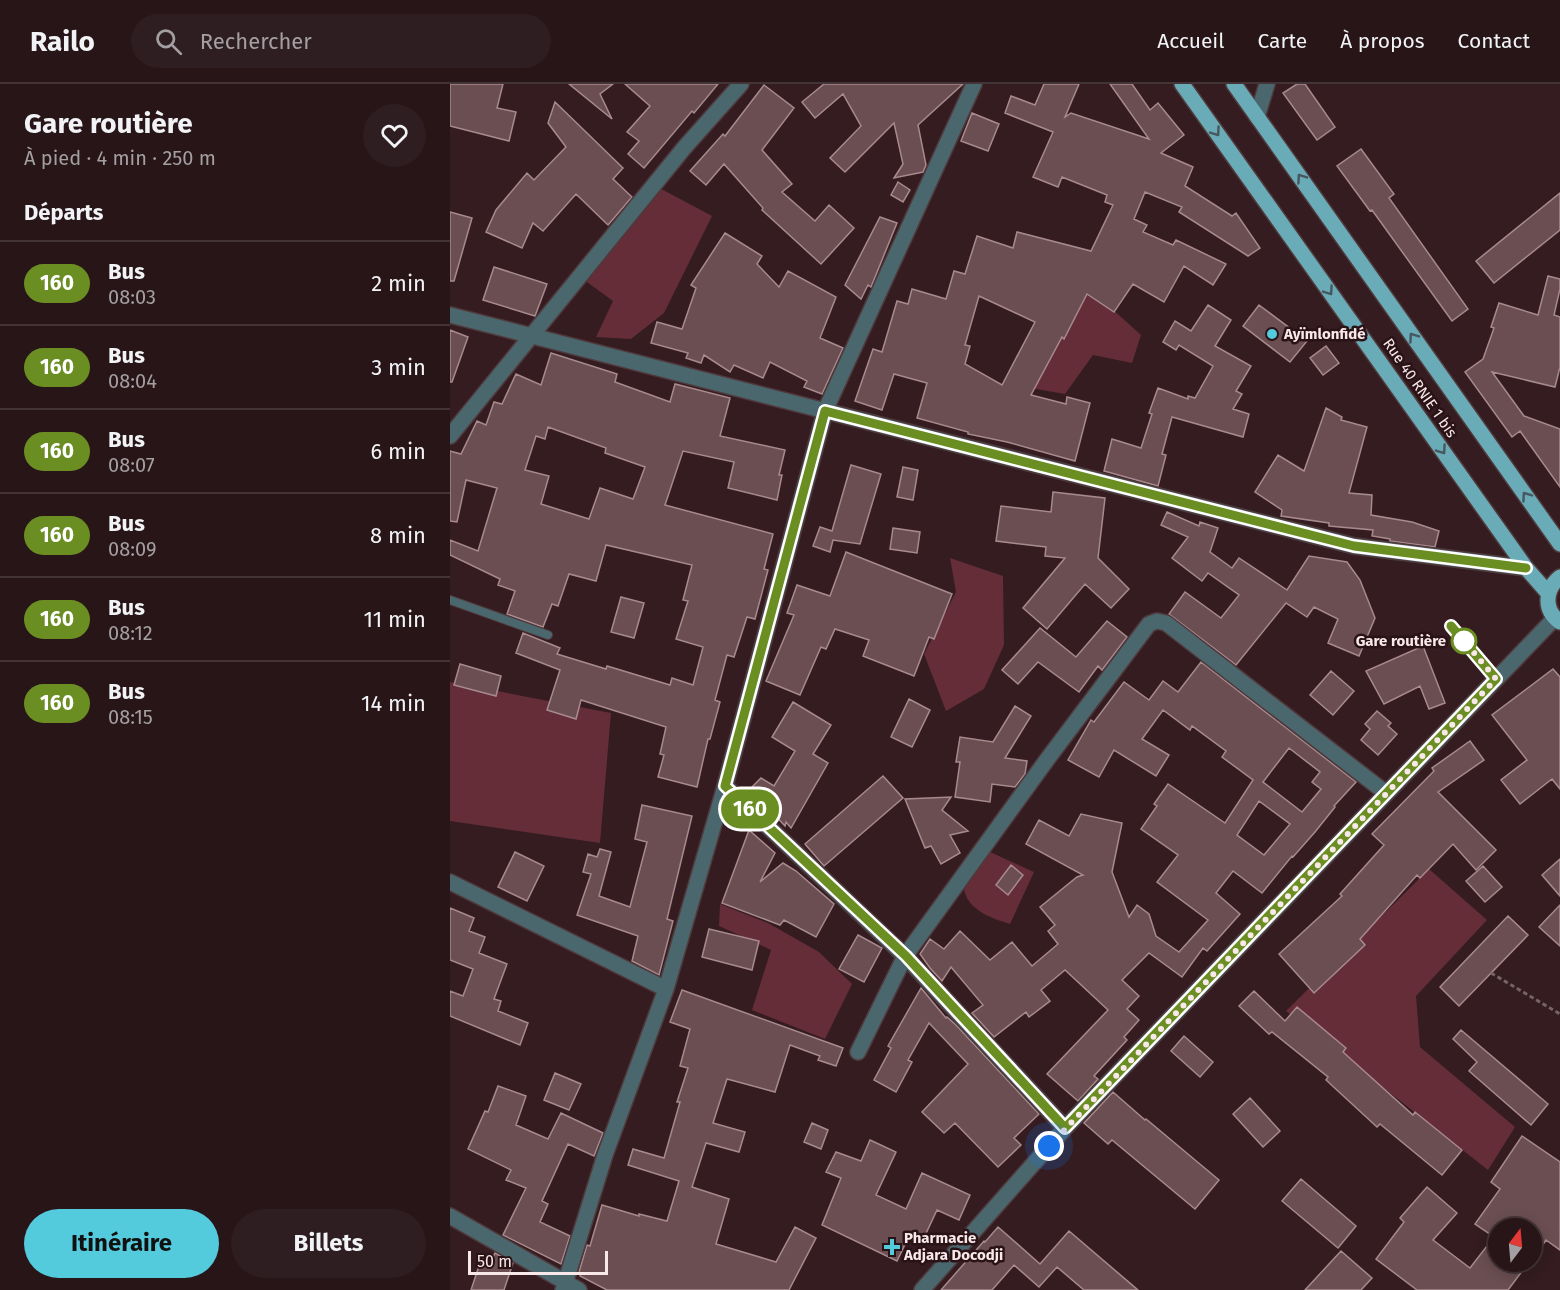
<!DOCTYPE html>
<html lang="fr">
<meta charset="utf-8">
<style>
:root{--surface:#271518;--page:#2f1e21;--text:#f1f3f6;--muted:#a49fa2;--line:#433437;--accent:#54cadd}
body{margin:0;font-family:"Fira Sans",sans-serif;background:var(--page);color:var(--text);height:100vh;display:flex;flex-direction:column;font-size:22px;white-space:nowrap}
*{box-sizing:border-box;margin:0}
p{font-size:20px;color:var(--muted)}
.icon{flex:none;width:33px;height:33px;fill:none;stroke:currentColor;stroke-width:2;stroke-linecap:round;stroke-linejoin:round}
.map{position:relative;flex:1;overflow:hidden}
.side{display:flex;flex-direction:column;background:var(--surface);width:450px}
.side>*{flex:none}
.badge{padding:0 12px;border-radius:20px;font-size:21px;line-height:39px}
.needle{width:39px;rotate:16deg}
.buttons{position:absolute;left:1038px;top:1134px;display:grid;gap:12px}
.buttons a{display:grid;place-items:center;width:54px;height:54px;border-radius:50%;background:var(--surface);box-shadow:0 3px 15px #0003,0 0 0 2px var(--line);font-size:30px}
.scale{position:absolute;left:18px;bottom:15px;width:140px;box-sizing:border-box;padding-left:6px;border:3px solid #f9e8ea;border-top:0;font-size:16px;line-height:21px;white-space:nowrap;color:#f9e8ea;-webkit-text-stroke:4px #2a1317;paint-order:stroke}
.you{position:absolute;width:30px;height:30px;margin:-15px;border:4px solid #fff;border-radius:50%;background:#1a73e8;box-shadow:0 0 0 9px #1a73e833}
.map>.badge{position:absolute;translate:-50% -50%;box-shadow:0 0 0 3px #fff}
h2{padding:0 24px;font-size:22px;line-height:54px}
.round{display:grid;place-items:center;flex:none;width:63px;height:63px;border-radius:32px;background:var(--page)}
.headline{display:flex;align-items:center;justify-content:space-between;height:102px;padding:0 24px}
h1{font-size:28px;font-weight:700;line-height:45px}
.button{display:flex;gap:12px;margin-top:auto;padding:12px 24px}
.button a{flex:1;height:69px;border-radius:36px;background:var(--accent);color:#111;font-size:24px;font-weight:700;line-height:69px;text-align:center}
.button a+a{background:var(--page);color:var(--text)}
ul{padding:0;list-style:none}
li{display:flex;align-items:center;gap:18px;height:84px;padding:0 24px;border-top:2px solid var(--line)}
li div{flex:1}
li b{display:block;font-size:22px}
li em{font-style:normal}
li .badge{min-width:66px;font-weight:700;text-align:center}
header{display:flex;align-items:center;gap:36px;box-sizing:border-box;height:84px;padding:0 30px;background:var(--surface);border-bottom:2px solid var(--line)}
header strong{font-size:28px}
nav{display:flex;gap:33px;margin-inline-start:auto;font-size:21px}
.search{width:420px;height:54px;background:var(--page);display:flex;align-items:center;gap:15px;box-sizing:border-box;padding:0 21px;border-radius:33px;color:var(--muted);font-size:22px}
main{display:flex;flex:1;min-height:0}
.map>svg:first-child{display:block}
.green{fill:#652d38}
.building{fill:#6a4e52;stroke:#a88a8e;stroke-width:1.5;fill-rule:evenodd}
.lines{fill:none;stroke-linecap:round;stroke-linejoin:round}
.service-casing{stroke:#50393c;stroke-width:10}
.minor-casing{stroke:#50393c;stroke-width:18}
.tertiary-casing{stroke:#50393c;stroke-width:18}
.primary-casing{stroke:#50393c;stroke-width:18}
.path{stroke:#776265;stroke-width:3;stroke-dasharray:4.5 3;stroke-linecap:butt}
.service{stroke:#49676d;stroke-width:8}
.minor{stroke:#49676d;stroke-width:15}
.tertiary{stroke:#49676d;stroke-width:15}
.primary{stroke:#69abb6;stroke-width:15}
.oneway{stroke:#46575f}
.line-casing{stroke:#fff;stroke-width:14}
.line{stroke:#6b8e23;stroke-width:9}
.walk{stroke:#f9e8ea;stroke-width:6;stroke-dasharray:0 10.8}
.poi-dot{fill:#54cadd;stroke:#2a1317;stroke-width:2}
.stop-dot{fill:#fff;stroke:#6b8e23;stroke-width:3}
.labels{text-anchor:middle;stroke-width:5;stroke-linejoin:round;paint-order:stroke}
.poi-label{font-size:15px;font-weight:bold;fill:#f9e8ea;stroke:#2a1317;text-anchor:start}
.street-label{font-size:15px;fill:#f9e8ea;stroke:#2a1317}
.stop-label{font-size:15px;font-weight:bold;fill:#f9e8ea;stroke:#2a1317;text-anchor:end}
</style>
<header>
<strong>Railo</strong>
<div class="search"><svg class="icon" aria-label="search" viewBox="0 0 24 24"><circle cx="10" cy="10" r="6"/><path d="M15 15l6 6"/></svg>Rechercher</div>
<nav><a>Accueil</a><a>Carte</a><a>À propos</a><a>Contact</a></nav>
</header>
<main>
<section class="side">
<div class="headline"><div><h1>Gare routière</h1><p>À pied · 4 min · 250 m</p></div><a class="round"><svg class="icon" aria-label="heart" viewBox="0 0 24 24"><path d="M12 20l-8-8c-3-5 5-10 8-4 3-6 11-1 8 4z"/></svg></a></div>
<h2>Départs</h2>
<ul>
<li><span class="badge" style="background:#6b8e23;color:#fff">160</span><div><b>Bus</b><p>08:03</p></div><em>2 min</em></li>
<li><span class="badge" style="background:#6b8e23;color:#fff">160</span><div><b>Bus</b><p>08:04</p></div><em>3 min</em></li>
<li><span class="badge" style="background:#6b8e23;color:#fff">160</span><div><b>Bus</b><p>08:07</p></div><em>6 min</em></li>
<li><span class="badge" style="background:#6b8e23;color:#fff">160</span><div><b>Bus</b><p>08:09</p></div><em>8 min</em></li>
<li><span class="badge" style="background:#6b8e23;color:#fff">160</span><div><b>Bus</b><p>08:12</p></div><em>11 min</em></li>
<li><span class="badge" style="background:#6b8e23;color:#fff">160</span><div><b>Bus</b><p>08:15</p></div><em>14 min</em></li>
</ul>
<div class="button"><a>Itinéraire</a><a>Billets</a></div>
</section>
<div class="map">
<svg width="1110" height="1206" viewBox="0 0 1110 1206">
<rect width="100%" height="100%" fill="#341c20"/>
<path class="green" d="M204 101 262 132 214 229 181 255 146 253 163 217 130 193Z
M626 202 660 223 691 251 682 279 643 271 615 310 569 302Z
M500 474 553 492 554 561 534 605 496 627 474 570 506 508Z
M0 598 161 629 150 759 0 737Z
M540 768 584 788 560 840C539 834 511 823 514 797 514 789 523 778 527 771Z
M979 785 1037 836 966 912 970 963 1065 1043 1038 1086 836 927Z
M270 820 318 839 369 868 402 900 375 955 302 926 321 866 269 842Z"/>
<path class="building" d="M0 0H53L47 24 66 28 59 57 0 42Z
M119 0H163L150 10 162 35Z
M175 0H268L244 29 242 27 194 84 178 70 189 57 177 48 200 22Z
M374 0H513L468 41 476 81 473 88 444 94 453 80 444 39 395 88 380 74 411 42 393 10 365 34 352 18Z
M594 0H629L615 33 621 29 699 55 660 0H682L700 26 708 19 734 51 711 69 743 83 735 102 782 132 786 129 810 164 798 172 729 128 732 123 695 108 684 135 697 141 693 148 723 161 726 156 776 180 763 201 734 182 714 218 683 200 664 228 637 210 614 255 612 253 581 311 616 320 617 313 640 319 625 377 557 358 518 350V348L467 334 477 299 444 290 432 326 405 317 423 265 432 268 447 217 458 220 462 205 496 215 504 187 515 190 527 152 563 164 567 148 641 167 663 121 655 118 657 111 612 93 608 103 583 93 603 48 555 29 561 12 585 21ZM529 212 585 238 552 301 515 280 520 262 515 261Z
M847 0H855L885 43 867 56 833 9Z
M314 1 344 24 312 66 342 100 332 108 365 137 379 121 404 144 371 180 312 126 313 124 274 80 256 101 240 87 273 50 275 52Z
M105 18 173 84 163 95 182 113 158 141 126 110 93 147 83 139 72 164 36 148 46 126 77 89 84 96 116 63 98 39Z
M522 29 549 40 538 67 511 57Z
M911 65 944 110 939 114 1018 225 1002 237 922 126 920 127 887 82Z
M448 98 460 106 453 118 441 111Z
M1110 109V146L1044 199 1026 177Z
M0 128 22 134 4 197H0Z
M430 133 447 139 421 203 418 201 411 215 395 201Z
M275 149 312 172 307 180 329 203 338 187 386 213 370 254 393 264 372 310 354 303 357 297 320 278 313 294 284 281 280 288 254 271 251 279 236 274 238 269 201 259 207 238 232 245 246 204 241 201Z
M44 183 97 200 85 232 33 216Z
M1098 192 1110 195V205L1104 231 1110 233V283L1105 303 1042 288 1074 332 1110 345V403L1070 347 1062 353 1015 288 1033 275 1044 244 1041 243 1049 219 1088 231Z
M758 221 781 236 765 262 801 282 786 307 792 310 783 325 799 330 793 353 722 333 712 370 716 371 708 402 654 387 662 355 691 364 702 330 699 329 708 304 738 315V312L745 314 763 282 729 261 726 266 713 258 725 237 741 247Z
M809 221 857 257 840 278 793 242Z
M0 246 18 253 2 298H0Z
M876 262 889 279 873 291 860 274Z
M101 269 167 290 165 298 220 318 225 300 280 314 270 352 335 366 329 391H332L327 416 278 404 284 378 233 367 215 421 323 450 314 485 318 486 305 535 297 533 284 573 277 571 265 616 270 618 260 655H258L247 703 208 693 214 671 210 670 216 643 131 616 126 635 97 626 110 586 66 569 73 549 110 564 107 570 156 585 157 582 220 601 222 594 243 601 253 563 226 555 238 517 233 516 242 481 156 461 146 497 119 490 108 522 102 520 93 543 57 530 65 507 48 501 50 495 0 471V456L28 467 47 404 16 396 7 438 0 437V367L11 370 27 337 36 341 44 318 52 320 66 290 91 301ZM98 343 156 364 155 369 195 383 183 415 150 404 139 435 91 420 99 392 75 386 86 352 95 355Z
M876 324 892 333 891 336 917 343 899 409 922 411 921 431 962 438 989 447 985 463 940 457V455L922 452 923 446 879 442V439L831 432 832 426 805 408 828 371 854 387Z
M401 381 431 390 410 460 383 456 380 468 363 462 370 443 382 447Z
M453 383 468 386 463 416 447 413Z
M603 408 655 414 648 474 679 505 661 524 635 500 597 545 573 524 615 474 595 472 596 463 546 457 551 422 601 428Z
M717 428 749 442 750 438 768 444 760 468 782 484 789 474 837 506 859 472 897 478 910 496 925 534 909 572 878 559 888 535 864 523 857 533 836 519 786 581 719 530 735 508 771 534 789 511 758 489 752 497 722 474 738 453 711 441Z
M443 444 470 448 467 469 440 465Z
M396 468 502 510 484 555 479 553 464 592 413 572 419 556 385 545 376 565 371 563 350 611 316 597 344 531 337 529 347 501 380 512Z
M171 513 194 519 184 554 161 548Z
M657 537 677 553 652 586 648 582 629 608 588 578 568 600 552 586 590 544 626 573Z
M973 562 995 619 979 625 970 602 934 620 916 587Z
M751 578 906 698 884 722 885 723 865 748 843 773 842 772 812 809 783 787 766 809 790 830 757 867 753 864 732 893 699 869 672 896 689 912 677 925 689 936 674 953 677 956 644 992 648 995 628 1017 597 990 658 926 615 886 591 906 600 917 579 933 576 928 544 953 522 929 533 921 501 883 492 897 480 884 470 870 480 855 494 865 510 847 540 876 562 858 582 882 608 860 598 847 605 841 590 823 627 793 633 791 576 760 589 736 619 752 631 730 672 739 662 788 679 833 687 821 699 830 706 852 729 868 758 836 707 798 728 771 691 745 707 722 704 720 718 700 775 739 803 696 772 673 776 667 742 642 740 646 713 626 692 655 719 671 706 692 664 666 649 693 618 676 641 636 644 638 674 598 699 616 713 597 728 608ZM839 664 870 688 862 698 871 705 852 728 813 698ZM809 717 840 740 814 771 787 751Z
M10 580 51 592 46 612 4 601Z
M1103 585 1110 593V705L1102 695 1070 720 1051 696 1077 676 1042 631Z
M881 587 904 607 883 631 860 611Z
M459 615 480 626 462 663 441 653Z
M343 618 381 641 363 670 378 679 341 744 336 738 335 742 300 705 311 694 324 702 345 667 322 653Z
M565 622 581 632 555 674 577 677 575 690 565 703 542 700 540 718 505 713 510 678H506L510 653 543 658Z
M927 627 941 639 938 642 947 650 928 671 911 656 920 645 915 640Z
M1020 657 1034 676 988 708 1046 766 1026 786 1003 760 970 794 967 791 910 855 915 861 864 909 829 870 892 812 890 810 934 761 922 750 984 687 982 684Z
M433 692 453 714 374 782 355 760Z
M501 713 492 726 518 747 500 751 510 769 491 780 481 762 475 764 455 715Z
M192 721 242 732 217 835 223 837 209 891 182 877 188 852 127 831 141 790 133 788 138 770 147 773 150 765 161 768 149 812 180 823 197 758 185 755Z
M299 746 325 769 310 798 333 779 346 787 384 820 366 853 334 836 330 841 272 819Z
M65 768 94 782 77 817 48 803Z
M1110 775V812L1092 791Z
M561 781 573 791 558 811 546 801Z
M1033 782 1052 803 1035 818 1016 797Z
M1110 821V862L1089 843Z
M0 824 24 834 19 847 35 853 29 869 57 880 44 915 51 917 48 927 78 939 70 961 0 932V907L13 912 23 885 0 876Z
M1058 832 1078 851 1009 922 990 903Z
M259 845 309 857 302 886 252 873Z
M408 851 432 864 414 898 389 885Z
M471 904 496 934 497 933 506 941 589 1030 564 1054 571 1061 548 1083 505 1039 494 1049 472 1028 518 980 479 939 458 976 462 978 446 1008 424 996 441 964 438 962Z
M232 906 393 964 386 982 368 976 370 972 340 961 325 1008 277 995 263 1039 295 1048 289 1068 256 1059 242 1103 279 1115 266 1160 326 1178 345 1143 366 1154 339 1206H157L130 1192 131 1190 129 1188 137 1161 140 1162 152 1121 189 1132V1130L217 1137 229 1097 178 1081 183 1065 214 1074 230 1018H227L238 984 230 982 240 945 220 938Z
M804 907 835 937 847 923 896 964 893 968 963 1031 965 1028 1012 1066 992 1091 930 1040 927 1043 876 996 878 993 822 948 819 950 789 922Z
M1011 946 1098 1020 1081 1041 1019 987 1027 978 1003 955Z
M734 952 763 978 750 993 721 967Z
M105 989 131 1000 119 1026 94 1016Z
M48 1002 76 1012 66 1041 98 1055 111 1029 153 1049 144 1072 118 1060 92 1117 98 1120 90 1138 120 1152 111 1180 53 1151 76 1104 56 1096 61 1086 18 1065 35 1027 38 1028Z
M663 1008 695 1036 696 1035 769 1096 745 1125 662 1056 658 1060 634 1039Z
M800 1014 830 1047 813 1063 783 1030Z
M362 1039 378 1046 371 1065 354 1058Z
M1072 1052 1110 1078V1166L1096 1156 1092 1162 1082 1155V1144H1048V1178H1079L1058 1206H967L926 1175 954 1138 950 1134 977 1103 1007 1129 983 1156 1020 1184 1044 1153 1025 1140 1050 1105 1041 1098Z
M420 1056 446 1068 426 1111 456 1125 472 1089 520 1111 509 1136 487 1126 472 1158 459 1152 447 1177 372 1141 391 1094 376 1088 386 1068 411 1077Z
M851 1095 906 1142 888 1164 832 1117Z
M548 1143 590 1180 619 1147 688 1206H634L607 1183 589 1203 564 1181 542 1206H491L534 1157 535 1158Z
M891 1167 922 1194 911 1206H855Z
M45 1169 63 1179 54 1206H21L33 1170 43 1173Z"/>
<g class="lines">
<defs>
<path id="service" d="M0 516 98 551
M1001 542 1046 595"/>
<path id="minor" d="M807 33 817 0
M0 231 904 462 1076 484
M0 352 234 64 291 0
M275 702 455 872 615 1044
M0 798 216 905
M408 968 455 872 596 677 699 540 707 537 716 539 936 709
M0 1132 129 1206
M113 1206 155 1071 216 905 275 702 375 327 524 0"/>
<path id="tertiary" d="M472 1206 615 1044 1105 534"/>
<path id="primary" d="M732 0 1076 484 1098 509
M784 0 1110 460
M1110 493C1095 505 1093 526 1110 538"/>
</defs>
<use href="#service" class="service-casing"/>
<use href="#minor" class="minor-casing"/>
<use href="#tertiary" class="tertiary-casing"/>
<use href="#primary" class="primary-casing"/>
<path class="path" d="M1041 889 1110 930"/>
<use href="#service" class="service"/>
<use href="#minor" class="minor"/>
<use href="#tertiary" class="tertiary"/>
<use href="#primary" class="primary"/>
</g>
<defs><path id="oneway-chevron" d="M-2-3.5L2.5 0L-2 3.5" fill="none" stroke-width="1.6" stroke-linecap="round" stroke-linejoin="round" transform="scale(1.5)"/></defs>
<g class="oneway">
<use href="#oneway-chevron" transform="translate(766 48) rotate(55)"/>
<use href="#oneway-chevron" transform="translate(851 94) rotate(-125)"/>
<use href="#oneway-chevron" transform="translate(879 207) rotate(55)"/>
<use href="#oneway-chevron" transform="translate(963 253) rotate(-125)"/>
<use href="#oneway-chevron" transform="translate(992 366) rotate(55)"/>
<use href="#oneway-chevron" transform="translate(1076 412) rotate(-125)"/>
</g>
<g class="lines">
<defs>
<path id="line" d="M1001 542 1046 595 615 1044 456 872 275 702 375 327 904 462 1076 484"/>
</defs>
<use href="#line" class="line-casing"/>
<use href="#line" class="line"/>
<path class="walk" d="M599 1062 1046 595 1014 557"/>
</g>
<g class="poi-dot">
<circle cx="822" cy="250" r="6"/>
<path d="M439 1154h6v6h6v6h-6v6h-6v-6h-6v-6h6z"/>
</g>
<circle class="stop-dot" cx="1014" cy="557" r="12"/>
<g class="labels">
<g class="poi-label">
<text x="834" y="255">Ayïmlonfidé</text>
<text x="454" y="1159">Pharmacie<tspan x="454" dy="17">Adjara Docodji</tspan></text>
</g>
<g class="street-label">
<text transform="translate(970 304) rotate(55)" y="5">Rue 40 RNIE 1 bis</text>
</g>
<g class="stop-label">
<text x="996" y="562">Gare routière</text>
</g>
</g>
</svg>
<div class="buttons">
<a><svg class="needle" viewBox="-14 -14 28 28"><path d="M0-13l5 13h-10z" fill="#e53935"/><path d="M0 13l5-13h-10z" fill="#a49fa2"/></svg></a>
</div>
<div class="scale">50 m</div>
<div class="you" style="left:599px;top:1062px"></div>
<b class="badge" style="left:300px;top:725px;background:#6b8e23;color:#fff">160</b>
</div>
</main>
